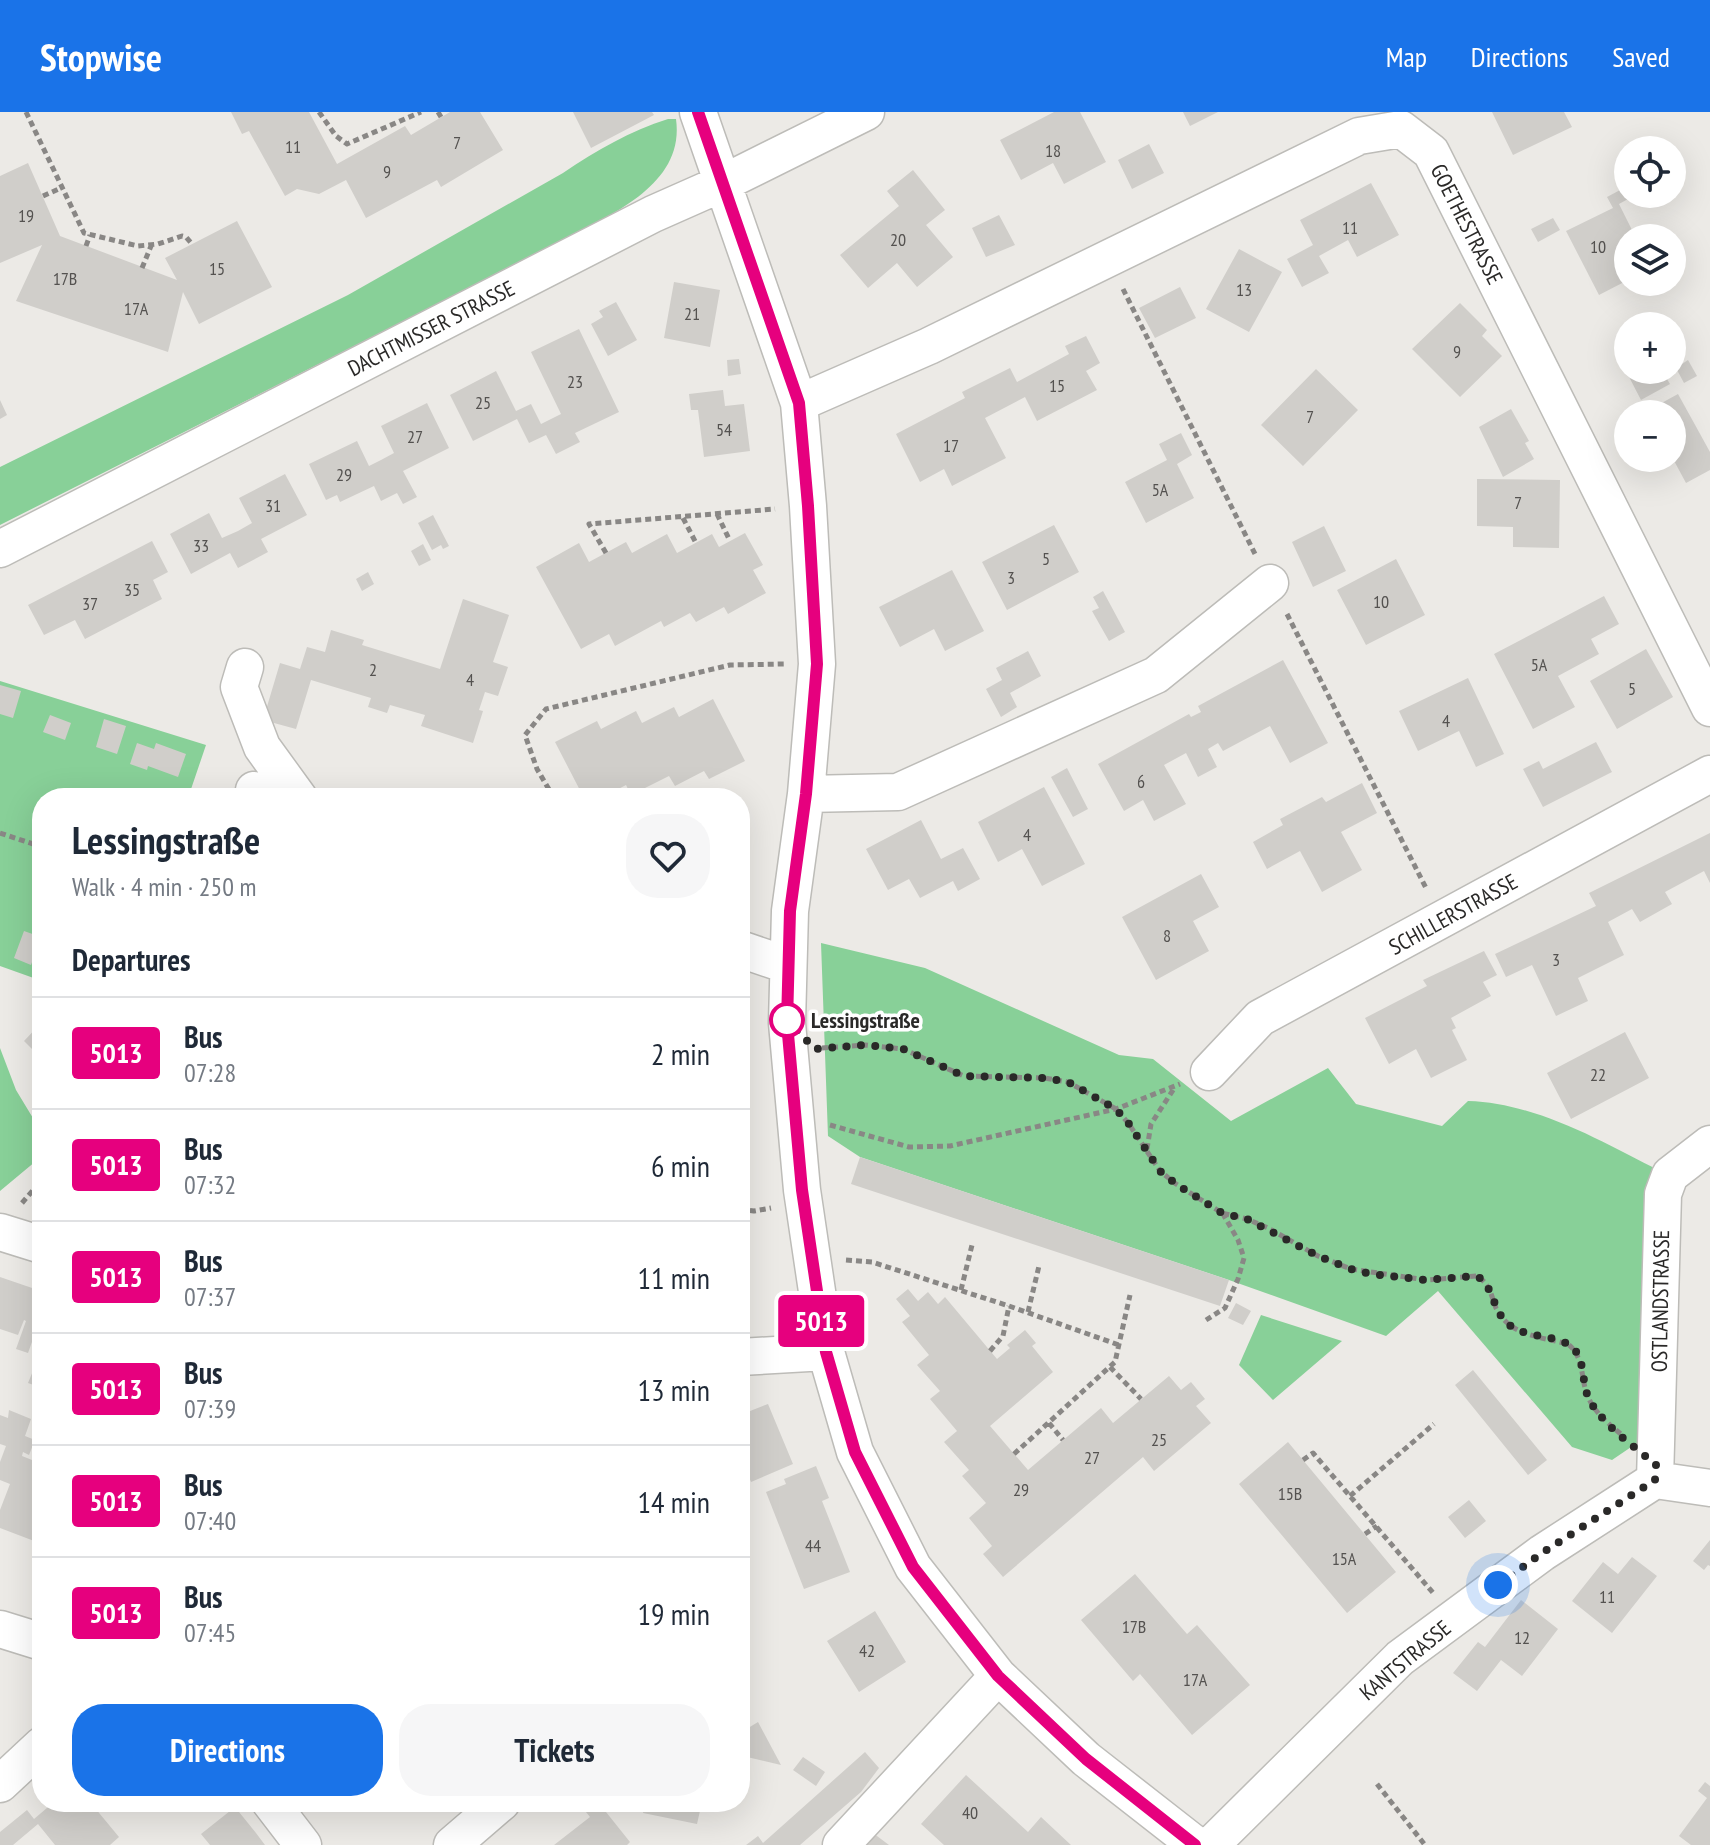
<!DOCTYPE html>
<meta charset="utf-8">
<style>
:root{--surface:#fff;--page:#f6f6f7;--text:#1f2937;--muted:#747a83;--line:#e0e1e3;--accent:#1a73e8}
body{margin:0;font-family:"PT Sans Narrow",sans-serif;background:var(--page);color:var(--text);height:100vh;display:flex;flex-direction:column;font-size:30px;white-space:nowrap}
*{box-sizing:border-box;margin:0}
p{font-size:26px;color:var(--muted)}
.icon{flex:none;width:44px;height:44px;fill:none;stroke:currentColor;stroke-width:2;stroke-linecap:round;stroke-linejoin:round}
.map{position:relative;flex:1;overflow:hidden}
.side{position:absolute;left:32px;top:676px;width:718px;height:1024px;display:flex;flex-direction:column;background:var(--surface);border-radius:32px;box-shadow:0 8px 32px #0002}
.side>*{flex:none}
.badge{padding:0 16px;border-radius:6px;font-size:28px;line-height:52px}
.buttons{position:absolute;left:1614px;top:24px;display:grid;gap:16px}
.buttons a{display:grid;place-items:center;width:72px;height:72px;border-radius:50%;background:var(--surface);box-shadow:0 8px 32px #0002;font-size:40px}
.you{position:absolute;width:40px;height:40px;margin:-20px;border:6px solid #fff;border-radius:50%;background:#1a73e8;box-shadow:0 0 0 12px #1a73e833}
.map>.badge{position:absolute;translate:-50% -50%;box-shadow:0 0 0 4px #fff}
h2{padding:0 40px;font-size:30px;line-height:72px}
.round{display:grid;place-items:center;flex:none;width:84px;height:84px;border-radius:32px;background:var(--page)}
.summary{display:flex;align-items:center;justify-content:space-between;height:136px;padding:0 40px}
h1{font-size:38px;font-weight:700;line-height:60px}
.cta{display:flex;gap:16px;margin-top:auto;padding:16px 40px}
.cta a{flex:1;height:92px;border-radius:32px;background:var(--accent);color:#fff;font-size:32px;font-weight:700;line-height:92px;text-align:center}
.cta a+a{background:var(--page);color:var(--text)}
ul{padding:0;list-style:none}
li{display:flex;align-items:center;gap:24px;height:112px;padding:0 40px;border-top:2px solid var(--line)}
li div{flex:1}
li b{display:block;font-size:30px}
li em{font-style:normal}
li .badge{min-width:88px;font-weight:700;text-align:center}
header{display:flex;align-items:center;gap:48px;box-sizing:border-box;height:112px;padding:0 40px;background:var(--accent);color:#fff}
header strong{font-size:38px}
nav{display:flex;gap:44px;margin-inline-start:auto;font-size:28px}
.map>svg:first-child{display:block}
.green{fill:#88d098}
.building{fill:#d0ceca}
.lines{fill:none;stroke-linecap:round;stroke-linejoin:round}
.minor-casing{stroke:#bdbcb8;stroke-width:39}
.path{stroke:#898785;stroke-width:5;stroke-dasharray:6 4;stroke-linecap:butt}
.minor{stroke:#fff;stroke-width:36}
.line-casing{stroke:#fff;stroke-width:18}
.line{stroke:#e6007e;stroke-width:12}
.walk{stroke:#2a2928;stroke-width:8;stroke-dasharray:0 14.4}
.stop-dot{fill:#fff;stroke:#e6007e;stroke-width:4}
.labels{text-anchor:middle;stroke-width:7;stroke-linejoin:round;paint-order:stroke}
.number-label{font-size:18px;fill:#545250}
.street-label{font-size:22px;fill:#2a2928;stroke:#fff}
.stop-label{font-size:22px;font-weight:bold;fill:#2a2928;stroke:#fff;text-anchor:start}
</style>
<header>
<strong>Stopwise</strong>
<nav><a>Map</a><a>Directions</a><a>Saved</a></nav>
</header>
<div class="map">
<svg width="1710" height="1733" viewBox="0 0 1710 1733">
<rect width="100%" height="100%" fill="#eceae6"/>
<path class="green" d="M668 7H676C685 72 613 101 566 127L0 413V355L348 183 563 61C597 38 630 19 668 7Z
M0 569 206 633 188 686H42V869L0 854Z
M821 831 925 856 1119 943 1153 947 1231 1009 1328 956 1356 992 1442 1014 1468 989C1536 991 1601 1029 1660 1059L1640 1329 1612 1348 1572 1335 1438 1179 1386 1224 1229 1168 860 1045 828 1024Z
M0 936 16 978 42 1021V1044L0 1079Z
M1261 1203 1342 1229 1273 1288 1239 1253Z"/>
<path class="building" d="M231 0H309L337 52 405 14 411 23 450 0H480L503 38 441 75 437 68 366 106 346 68 319 82 297 77 285 84 249 19 242 22Z
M573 0H652L654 3 591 36Z
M1054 0H1080L1106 50 1064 72 1053 51 1021 68 1000 28Z
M1183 0H1218L1190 14Z
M1492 0H1564L1572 15 1513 43Z
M1149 32 1164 61 1132 77 1118 48Z
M28 51 60 124 177 168 165 146 237 109 272 175 199 212 183 180 168 240 16 189 42 133 0 151V64Z
M913 58 945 98 926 113 953 145 917 175 897 151 868 176 840 143 899 94 887 79Z
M1371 71 1399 123 1357 145 1348 128 1319 144 1329 161 1302 175 1287 147 1313 133 1300 108Z
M1622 77 1628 87 1619 92 1636 126H1628V132L1615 139 1628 168 1599 183 1566 119 1613 96 1607 85Z
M999 103 1015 133 986 145 972 116Z
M1553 106 1560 118 1538 130 1531 117Z
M1239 137 1282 160 1249 220 1206 197Z
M674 170 720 178 710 235 664 226Z
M1180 175 1196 206 1155 226 1139 196Z
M616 190 637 228 608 244 591 212 603 205 599 199Z
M1460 191 1487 218 1482 224 1502 244 1460 285 1412 237Z
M579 217 619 300 575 321 580 330 556 342 546 323 529 331 517 307 473 329 450 283 496 259 516 299 531 292 541 312 561 302 531 240Z
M1086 224 1100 251 1086 259 1097 278 1037 309 1025 285 985 306 1006 346 952 374 944 357 920 370 896 322 965 286 962 280 1010 256 1017 270 1069 242 1065 234Z
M739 247 741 262 728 264 727 248Z
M1688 248 1697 264 1684 271 1676 256Z
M1316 257 1358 298 1303 354 1261 313Z
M1633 258H1671L1664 262 1670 272 1641 288 1627 261Z
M723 278 725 294 744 292 750 339 704 345 698 298H691L689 282Z
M1678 282 1710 340V358L1686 371 1672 345V302H1649L1647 299Z
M0 288 7 303 0 307Z
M427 291 449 336 403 359 417 385 403 392 397 381 381 389 374 374 340 390 337 383 326 388 309 352 357 329 369 354 381 348 394 341 381 314Z
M1511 297 1529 329 1525 331 1534 347 1503 365 1479 315Z
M1181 321 1192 343 1177 352 1194 386 1146 411 1125 370 1167 348 1159 332Z
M285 362 307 403 261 427 268 440 238 456 230 441 191 462 170 422 209 401 222 426 238 419 252 411 239 386Z
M1477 367 1560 368 1559 436 1513 435V415L1477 414Z
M433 403 449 434 443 437 441 433 432 438 418 411Z
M1054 413 1079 460 1007 498 982 450Z
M1324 414 1346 459 1313 475 1292 430Z
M745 421 763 453 753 458 766 481 728 502 724 495 696 510 690 501 664 515 661 509 615 534 609 522 581 537 536 455 579 431 589 450 626 430 632 441 667 422 677 441 712 422 719 435Z
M152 429 168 460 153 468 162 487 85 527 75 508 44 523 28 493Z
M423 432 431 448 419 454 411 439Z
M1396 447 1425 503 1366 533 1337 478Z
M952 458 984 519 945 539 934 517 900 535 879 495Z
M368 460 374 472 362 479 356 467Z
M1103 479 1125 520 1109 529 1092 499 1099 496 1093 485Z
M1604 484 1619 512 1591 527 1599 542 1558 564 1575 595 1533 617 1494 542Z
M463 487 509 503 493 550 508 555 498 584 485 580 479 598 483 599 473 631 421 614 425 603 390 593 387 601 368 595 371 586 311 568 296 617 263 608 280 551 300 557 307 535 325 540 331 518 364 528 362 533 440 557Z
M1646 537 1673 585 1617 617 1590 569Z
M1028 539 1041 564 1010 581 1017 595 1001 605 986 577 1002 568 996 556Z
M1283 548 1328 631 1290 651 1270 614 1223 639 1218 631 1208 637 1217 655 1198 665 1186 641 1164 653 1186 692 1154 709 1143 688 1124 699 1098 652 1189 602 1191 605 1201 600 1198 594Z
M1468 566 1504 642 1476 655 1459 619 1418 639 1399 599Z
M0 573 21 579 13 606 0 602Z
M713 587 745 649 709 667 704 659 675 674 669 664 631 683 626 673 601 686H584L555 630 597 609 601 617 636 599 642 611 674 595 679 605Z
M50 603 71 611 65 628 43 620Z
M104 607 126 614 117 642 96 635Z
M1596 630 1612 660 1543 695 1523 657 1539 649 1543 657Z
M137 631 154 637 156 631 186 642 178 665 148 654 147 658 130 652Z
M1067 656 1088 697 1073 705 1051 665Z
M1362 671 1377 701 1341 720 1362 758 1322 780 1300 739 1267 757 1253 730 1283 713 1280 707 1322 685 1326 690Z
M1044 675 1085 752 1042 774 1022 737 998 750 978 710Z
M921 708 941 747 963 736 980 767 958 779 953 769 920 786 909 767 888 778 866 737Z
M1710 721V771L1704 759 1665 780 1672 792 1640 810 1632 797 1608 810 1624 843 1578 866 1588 889 1556 904 1532 853 1506 865 1495 842 1596 794 1589 781Z
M1201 762 1219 795 1193 809 1209 839 1156 868 1122 805Z
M24 819 41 825 31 853 14 846Z
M1484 839 1497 863 1483 870 1491 884 1451 906 1456 916 1452 918 1467 948 1431 966 1416 937 1389 952 1365 906 1427 874 1423 868Z
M42 910V947L24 929Z
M1625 920 1649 966 1571 1007 1547 961Z
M860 1045 1229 1168 1220 1194 851 1072Z
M740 1118 747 1120 741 1141H740Z
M0 1165 35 1177 33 1180 42 1183V1202L28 1241 16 1237 26 1209 24 1208 18 1223 0 1217Z
M908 1177 918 1189 928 1180 938 1192 945 1185 997 1247 1010 1236 1007 1233 1025 1218 1036 1231 1032 1234 1053 1260 990 1314 1028 1358 1101 1296 1113 1311 1169 1264 1181 1278 1191 1270 1205 1287 1196 1294 1211 1311 1154 1359 1143 1345 1003 1465 983 1442 992 1434 969 1406 986 1391 962 1364 969 1358 944 1330 957 1319 930 1287 940 1279 917 1253 929 1243 902 1210 910 1204 896 1187Z
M1236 1191 1251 1199 1243 1213 1228 1206Z
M42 1237V1276L28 1271Z
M1473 1258 1547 1348 1528 1363 1455 1273Z
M768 1292 793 1352 751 1370 740 1343V1303Z
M9 1298 31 1307 25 1324 35 1328 29 1343 23 1340 22 1344 42 1352V1432L0 1416V1398L10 1372 0 1368V1350L6 1334 0 1332V1303L8 1306Z
M1288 1330 1396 1460 1347 1501 1239 1372Z
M816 1354 829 1386 822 1389 850 1460 804 1477 766 1380 786 1372 784 1367Z
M1469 1388 1486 1409 1465 1426 1448 1405Z
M1710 1428V1454L1708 1453 1704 1458 1693 1449Z
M1632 1445 1657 1464 1612 1521 1572 1489 1603 1450 1618 1462Z
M1135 1462 1187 1522 1197 1513 1250 1573 1192 1623 1140 1562 1133 1569 1081 1508Z
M1521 1488 1558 1517 1522 1564 1501 1548 1477 1579 1453 1561 1478 1530 1485 1535Z
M875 1499 906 1550 859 1580 827 1529Z
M758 1610 781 1653 747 1645 740 1631V1621Z
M865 1640 879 1656 861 1680 800 1733H746L758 1724 763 1731Z
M803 1645 825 1660 816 1674 793 1658Z
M966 1663 1028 1720 1041 1705 1071 1733H944L921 1712Z
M1705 1670 1710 1674V1733H1691L1679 1724 1707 1686 1698 1679Z
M54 1690H90L119 1725 110 1733H55L38 1712 13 1733H0V1720L27 1698 34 1707Z
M578 1690H598L630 1730 627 1733H554L590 1705Z
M645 1690H702L697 1712 643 1701Z
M235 1695 256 1721 265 1733H210L201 1722Z
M873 1721 889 1733H864Z"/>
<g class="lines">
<defs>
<path id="minor" d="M698 0 799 291 808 394 817 552 806 682 790 799 787 911 802 1078 826 1240 855 1340 913 1455 998 1564 1086 1647 1196 1733
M799 291 929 234 1359 24 1401 17 1431 40 1710 596
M0 437 653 102 723 71 866 0
M245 555 239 575 262 635 299 686
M254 678 281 686
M806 682 898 680 1156 563 1270 471
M740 837 787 853
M1209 960 1260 906 1710 662
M0 1120 42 1133
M740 1245 826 1240
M1655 1368 1663 1082 1670 1063 1710 1032
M0 1517 42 1530
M0 1672 42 1633
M270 1690 303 1733
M452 1733 502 1690
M841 1733 998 1564
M1211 1733 1400 1546 1542 1441 1655 1368 1710 1376"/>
</defs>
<use href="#minor" class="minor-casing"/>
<path class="path" d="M26 0 84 121 138 134 158 132 182 124 186 125 192 132
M319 0 336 24 347 32 421 0
M438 0 441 5
M43 84 61 76
M86 134 90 123
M142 156 151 134
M1123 177 1256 444
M717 402 730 429
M683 406 696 431
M606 441 589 412 775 397
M1287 502 1427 778
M554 686 537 657 525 623 546 597 730 553 784 552
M0 721 42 735
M822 936 865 933 903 937 964 964 1044 966 1068 970 1116 997 1129 1012 1160 1059 1176 1072 1222 1101 1247 1107 1268 1116 1318 1144 1351 1157 1426 1168 1477 1164C1490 1172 1491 1183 1496 1196 1509 1224 1542 1225 1568 1232 1585 1246 1580 1266 1588 1285 1595 1301 1609 1312 1622 1323
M830 1013 909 1035 950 1034 1116 997 1180 972
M1147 1037 1151 1012 1175 975
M22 1091 42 1068
M740 1097 754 1099 771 1096
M846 1148 872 1150 1009 1194 1119 1233
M961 1178 972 1133
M1028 1200 1039 1154
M1206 1208 1225 1196 1238 1167 1244 1146 1238 1128 1223 1102
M990 1239 1003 1224 1009 1194
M1110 1255 1141 1287
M1049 1311 1063 1328
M1014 1342 1115 1250 1130 1183
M1303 1348 1313 1341 1434 1482
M1350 1384 1434 1312
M1365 1422 1377 1414
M1377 1672 1425 1733"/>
<use href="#minor" class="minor"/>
</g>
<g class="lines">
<defs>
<path id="line" d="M698 0 799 291 808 394 817 552 806 682 790 799 787 911 802 1078 826 1240 855 1340 913 1455 998 1564 1086 1647 1195 1733"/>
</defs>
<use href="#line" class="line-casing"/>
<use href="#line" class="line"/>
<path class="walk" d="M787 908 815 937 865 933 903 937 964 964 1044 966 1068 970 1116 997 1129 1012 1160 1059 1176 1072 1222 1101 1247 1107 1318 1144 1351 1157 1371 1162 1426 1168 1477 1164C1494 1175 1492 1196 1506 1210 1523 1228 1560 1221 1574 1237 1586 1251 1581 1273 1590 1289 1605 1315 1634 1334 1656 1353L1655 1368 1542 1441 1498 1473"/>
</g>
<circle class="stop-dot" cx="787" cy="908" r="16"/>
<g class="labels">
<g class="number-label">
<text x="457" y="37">7</text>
<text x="293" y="41">11</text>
<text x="1053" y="45">18</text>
<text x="387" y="66">9</text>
<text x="26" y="110">19</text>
<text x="1350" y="122">11</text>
<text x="898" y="134">20</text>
<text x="1598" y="141">10</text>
<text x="217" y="163">15</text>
<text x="65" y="173">17B</text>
<text x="1244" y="184">13</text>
<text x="136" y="203">17A</text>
<text x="692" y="208">21</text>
<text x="1457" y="246">9</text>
<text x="575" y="276">23</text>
<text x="1057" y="280">15</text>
<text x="483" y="297">25</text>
<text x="1310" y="311">7</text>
<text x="724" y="324">54</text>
<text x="415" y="331">27</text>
<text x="951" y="340">17</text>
<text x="344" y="369">29</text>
<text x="1160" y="384">5A</text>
<text x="1518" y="397">7</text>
<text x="273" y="400">31</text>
<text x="201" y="440">33</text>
<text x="1046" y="453">5</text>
<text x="1011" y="472">3</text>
<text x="132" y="484">35</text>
<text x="1381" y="496">10</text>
<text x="90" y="498">37</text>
<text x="1539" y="559">5A</text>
<text x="373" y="564">2</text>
<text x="470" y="574">4</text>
<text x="1632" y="583">5</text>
<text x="1446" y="615">4</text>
<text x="1141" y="676">6</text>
<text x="1027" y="729">4</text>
<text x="1167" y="830">8</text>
<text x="1556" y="854">3</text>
<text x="1598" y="969">22</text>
<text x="1159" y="1334">25</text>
<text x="1092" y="1352">27</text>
<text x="1021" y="1384">29</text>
<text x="1290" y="1388">15B</text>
<text x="813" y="1440">44</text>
<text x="1344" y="1453">15A</text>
<text x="1607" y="1491">11</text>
<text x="1134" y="1521">17B</text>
<text x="1522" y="1532">12</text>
<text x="867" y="1545">42</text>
<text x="1195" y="1574">17A</text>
<text x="970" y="1707">40</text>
</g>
<g class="street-label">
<text transform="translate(1467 112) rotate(63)" y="8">GOETHESTRASSE</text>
<text transform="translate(431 216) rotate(-27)" y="8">DACHTMISSER STRASSE</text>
<text transform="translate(1453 802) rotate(-29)" y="8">SCHILLERSTRASSE</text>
<text transform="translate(1660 1189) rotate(-89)" y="8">OSTLANDSTRASSE</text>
<text transform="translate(1405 1548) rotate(-40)" y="8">KANTSTRASSE</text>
</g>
<g class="stop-label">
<text x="811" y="916">Lessingstraße</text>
</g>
</g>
</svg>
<div class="buttons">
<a><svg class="icon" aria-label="locate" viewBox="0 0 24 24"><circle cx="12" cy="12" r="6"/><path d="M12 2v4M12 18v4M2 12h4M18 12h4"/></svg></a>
<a><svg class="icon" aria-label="layers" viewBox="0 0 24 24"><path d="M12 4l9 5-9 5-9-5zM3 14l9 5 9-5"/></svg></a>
<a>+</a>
<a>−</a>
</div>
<div class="you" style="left:1498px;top:1473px"></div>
<b class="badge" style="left:821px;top:1209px;background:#e6007e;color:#fff">5013</b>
<section class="side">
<div class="summary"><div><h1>Lessingstraße</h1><p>Walk · 4 min · 250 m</p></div><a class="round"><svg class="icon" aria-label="heart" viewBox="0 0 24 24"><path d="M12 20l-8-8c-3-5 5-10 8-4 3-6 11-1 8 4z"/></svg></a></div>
<h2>Departures</h2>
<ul>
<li><span class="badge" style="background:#e6007e;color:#fff">5013</span><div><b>Bus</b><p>07:28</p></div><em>2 min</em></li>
<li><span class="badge" style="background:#e6007e;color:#fff">5013</span><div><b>Bus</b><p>07:32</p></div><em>6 min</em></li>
<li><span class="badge" style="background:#e6007e;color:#fff">5013</span><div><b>Bus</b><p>07:37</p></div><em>11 min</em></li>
<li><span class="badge" style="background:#e6007e;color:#fff">5013</span><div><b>Bus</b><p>07:39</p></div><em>13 min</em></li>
<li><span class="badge" style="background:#e6007e;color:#fff">5013</span><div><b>Bus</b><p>07:40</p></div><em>14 min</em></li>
<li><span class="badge" style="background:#e6007e;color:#fff">5013</span><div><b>Bus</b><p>07:45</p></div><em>19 min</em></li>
</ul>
<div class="cta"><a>Directions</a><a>Tickets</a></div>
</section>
</div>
